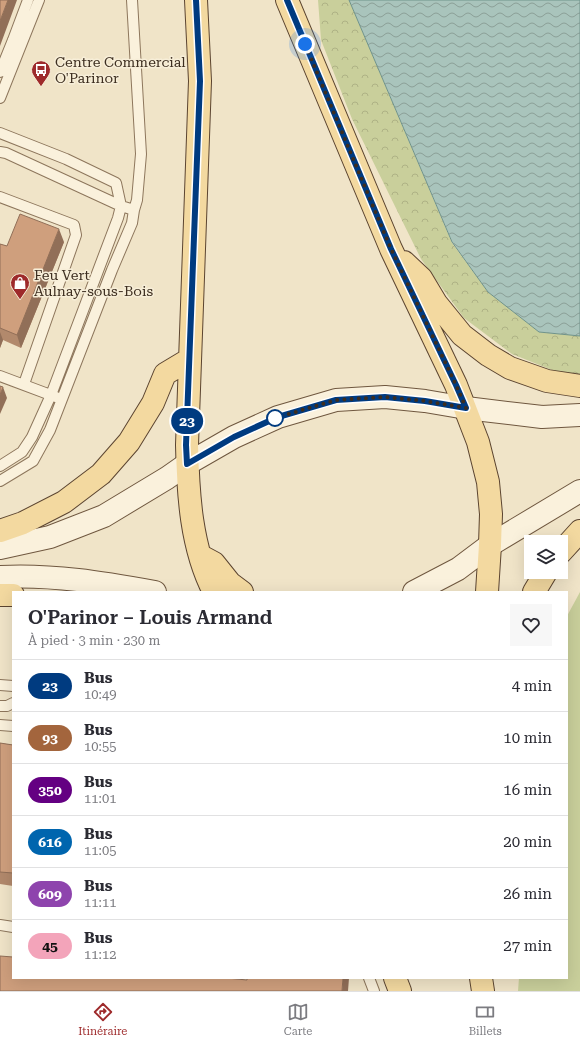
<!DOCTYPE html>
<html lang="fr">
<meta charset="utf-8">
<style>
:root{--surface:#fff;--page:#f7f7f7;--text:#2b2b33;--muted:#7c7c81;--line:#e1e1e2;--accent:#9e2a2b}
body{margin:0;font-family:"Roboto Serif",serif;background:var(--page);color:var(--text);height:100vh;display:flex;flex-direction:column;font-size:15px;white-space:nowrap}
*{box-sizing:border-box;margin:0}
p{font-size:13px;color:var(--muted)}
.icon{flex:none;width:22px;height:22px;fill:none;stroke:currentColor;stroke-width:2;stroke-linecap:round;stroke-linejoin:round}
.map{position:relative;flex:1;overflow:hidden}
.sheet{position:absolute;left:12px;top:591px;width:556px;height:388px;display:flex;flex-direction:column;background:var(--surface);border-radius:0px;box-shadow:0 4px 16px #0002}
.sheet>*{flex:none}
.badge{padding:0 8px;border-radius:13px;font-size:14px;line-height:26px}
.fabs{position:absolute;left:524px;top:535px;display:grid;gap:8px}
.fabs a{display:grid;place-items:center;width:44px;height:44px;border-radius:0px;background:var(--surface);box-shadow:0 4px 16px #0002;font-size:20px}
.you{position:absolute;width:20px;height:20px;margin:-10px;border:3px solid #fff;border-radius:50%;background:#1a73e8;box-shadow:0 0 0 6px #1a73e833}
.map>.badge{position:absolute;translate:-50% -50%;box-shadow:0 0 0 2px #fff}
.round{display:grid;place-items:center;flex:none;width:42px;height:42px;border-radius:0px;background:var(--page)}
.summary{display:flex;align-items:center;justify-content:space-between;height:68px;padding:0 16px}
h1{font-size:19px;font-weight:600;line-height:30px}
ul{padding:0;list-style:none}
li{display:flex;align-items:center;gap:12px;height:52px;padding:0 16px;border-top:1px solid var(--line)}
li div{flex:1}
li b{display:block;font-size:15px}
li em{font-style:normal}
li .badge{min-width:44px;font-weight:700;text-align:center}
.menu{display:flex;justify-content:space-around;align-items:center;height:56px;border-top:1px solid var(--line);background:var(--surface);font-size:11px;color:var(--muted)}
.menu a{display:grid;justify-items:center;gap:2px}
.menu .selected{color:var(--accent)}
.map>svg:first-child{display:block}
.forest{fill:url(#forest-crowns)}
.green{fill:#c9cf9b}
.water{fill:url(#water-waves);stroke:#6f938a}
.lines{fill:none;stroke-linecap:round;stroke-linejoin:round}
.service-casing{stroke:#8d765c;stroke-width:12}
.secondary-casing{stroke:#6f573f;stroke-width:24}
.primary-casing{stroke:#5b4430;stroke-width:24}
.service{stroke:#faf1dc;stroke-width:10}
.secondary{stroke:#faf1dc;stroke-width:22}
.primary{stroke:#f3d9a0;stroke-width:22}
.wall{fill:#b2896c}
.shaded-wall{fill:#916f58}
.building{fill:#cf9f7d;stroke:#916f58}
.line-casing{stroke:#fff;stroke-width:9}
.line{stroke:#003b80;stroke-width:6}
.walk{stroke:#3d2e20;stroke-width:4;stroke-dasharray:0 7.2}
.stop-dot{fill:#fff;stroke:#003b80;stroke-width:2}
.labels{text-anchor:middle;stroke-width:3;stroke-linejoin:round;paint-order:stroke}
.poi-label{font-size:14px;fill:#3d2e20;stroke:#f7eed8;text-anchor:start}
</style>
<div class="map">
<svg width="580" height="991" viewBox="0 0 580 991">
<defs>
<pattern id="forest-crowns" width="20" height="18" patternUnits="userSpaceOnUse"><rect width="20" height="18" fill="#c9cf9b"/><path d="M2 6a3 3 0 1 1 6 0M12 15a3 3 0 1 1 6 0" fill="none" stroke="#aeb285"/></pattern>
<pattern id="water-waves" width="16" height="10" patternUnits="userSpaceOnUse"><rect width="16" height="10" fill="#a9c4bc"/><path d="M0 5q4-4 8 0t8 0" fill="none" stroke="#8ba098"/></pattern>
</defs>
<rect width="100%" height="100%" fill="#f0e4c8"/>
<path class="forest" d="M318 0H349L452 243 488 292 539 332 580 336V376L562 374 512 354 464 318 421 259 352 119 321 40Z"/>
<path class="green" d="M580 592V991H518L519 978H567V616Z"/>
<path class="water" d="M349 0H580V336L539 332 488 292 452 242Z"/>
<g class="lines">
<defs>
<path id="service" d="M132 0 141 154 137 200 134 210
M0 72 13 40 28 0
M0 98 39 0
M0 133 66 159 116 183 121 206 118 218 51 395 32 437 22 452 0 466
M0 152 6 153 121 206 134 210 132 223 112 270 50 430 33 461 0 481
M0 197 74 225 76 235 24 384
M0 376 56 397
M0 685 13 686
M0 706H7L13 703
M0 725 13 726
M0 925 13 927
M369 978 374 991"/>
<path id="secondary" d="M0 548 50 537 104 516 167 478 187 464 234 437 278 417 336 400 385 397 425 401 466 408 542 417 580 415
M0 577C52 574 104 583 155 592
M414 592 458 569 490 545 580 491"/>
<path id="primary" d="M196 0 200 81 187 445C188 494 191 548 214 592
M287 0 391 249 456 385 478 442 488 482 491 514 490 545 487 592
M404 262 421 278 436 303 462 335 488 355 510 368 547 381 580 386
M0 531 23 523 64 502 101 474 129 442 153 403 165 374 190 359
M561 552 580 531
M201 556 214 563 230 583 242 592
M534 592 546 572
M0 595H13
M395 978 400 991
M481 978 483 991"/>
</defs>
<use href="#service" class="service-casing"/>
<use href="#secondary" class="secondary-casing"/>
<use href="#primary" class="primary-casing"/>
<use href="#service" class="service"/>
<use href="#secondary" class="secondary"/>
<use href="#primary" class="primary"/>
</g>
<path class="wall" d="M64 242 21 348 3 340 0 348V244L7 246Z
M0 743 13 745V886L0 884Z"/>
<path class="shaded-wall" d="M8 0H17L0 46V21Z
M59 229 64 242 21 348 17 335Z
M0 332 3 340 0 348Z
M3 387 7 398 0 414V395Z
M343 978H349L348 991H342Z"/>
<path class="building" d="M0 0H8L0 21Z
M20 214 59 229 17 335 0 328V244L7 246Z
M0 386 3 387 0 395Z
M0 743 13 745V873L0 872Z
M0 956 13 957V978H227L247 980V978H343L342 991H0Z"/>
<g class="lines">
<defs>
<path id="line" d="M196 0 200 81 186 445 187 464 234 437 278 417 336 400 385 397 425 401 466 408 456 385 391 249 287 0"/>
</defs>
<use href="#line" class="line-casing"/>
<use href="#line" class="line"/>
<path class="walk" d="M275 418 336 400 385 397 425 401 466 408 456 385 391 249 305 44"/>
</g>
<defs>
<symbol id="bus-pin" viewBox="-11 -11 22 30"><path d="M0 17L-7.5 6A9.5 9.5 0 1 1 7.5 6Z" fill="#9e2a2b" stroke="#f7eed8"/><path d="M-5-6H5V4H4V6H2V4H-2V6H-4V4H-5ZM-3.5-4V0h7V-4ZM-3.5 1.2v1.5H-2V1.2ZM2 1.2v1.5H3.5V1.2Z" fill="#fff"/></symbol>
<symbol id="shop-pin" viewBox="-11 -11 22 30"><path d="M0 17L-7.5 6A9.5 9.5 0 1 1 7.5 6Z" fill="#9e2a2b" stroke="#f7eed8"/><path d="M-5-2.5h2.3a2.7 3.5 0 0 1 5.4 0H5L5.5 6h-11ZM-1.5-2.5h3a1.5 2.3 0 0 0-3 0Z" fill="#fff"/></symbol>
</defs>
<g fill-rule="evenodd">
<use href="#bus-pin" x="30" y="59" width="22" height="30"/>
<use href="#shop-pin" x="9" y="272" width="22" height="30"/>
</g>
<circle class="stop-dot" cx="275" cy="418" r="8"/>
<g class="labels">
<g class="poi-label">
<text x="55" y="67">Centre Commercial<tspan x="55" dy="16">O'Parinor</tspan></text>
<text x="34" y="280">Feu Vert<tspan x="34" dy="16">Aulnay-sous-Bois</tspan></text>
</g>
</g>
</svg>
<div class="fabs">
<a><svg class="icon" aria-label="layers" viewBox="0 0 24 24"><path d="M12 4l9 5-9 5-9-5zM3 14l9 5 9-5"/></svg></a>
</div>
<div class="you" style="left:305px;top:44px"></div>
<b class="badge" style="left:187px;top:421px;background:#003b80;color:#fff">23</b>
<section class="sheet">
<div class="summary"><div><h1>O'Parinor – Louis Armand</h1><p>À pied · 3 min · 230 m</p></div><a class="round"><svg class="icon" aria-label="heart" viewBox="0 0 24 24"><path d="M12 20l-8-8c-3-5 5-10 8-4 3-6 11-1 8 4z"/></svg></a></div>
<ul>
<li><span class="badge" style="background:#003b80;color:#fff">23</span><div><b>Bus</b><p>10:49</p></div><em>4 min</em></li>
<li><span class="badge" style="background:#a3653d;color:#fff">93</span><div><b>Bus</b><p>10:55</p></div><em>10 min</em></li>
<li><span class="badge" style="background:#640082;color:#fff">350</span><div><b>Bus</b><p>11:01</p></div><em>16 min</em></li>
<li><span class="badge" style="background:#0065ae;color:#fff">616</span><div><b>Bus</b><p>11:05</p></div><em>20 min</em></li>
<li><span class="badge" style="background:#8e44ad;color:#fff">609</span><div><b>Bus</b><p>11:11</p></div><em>26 min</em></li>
<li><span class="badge" style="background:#f3a4ba;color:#111">45</span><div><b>Bus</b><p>11:12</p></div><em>27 min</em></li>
</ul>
</section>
</div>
<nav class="menu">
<a class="selected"><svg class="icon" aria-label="directions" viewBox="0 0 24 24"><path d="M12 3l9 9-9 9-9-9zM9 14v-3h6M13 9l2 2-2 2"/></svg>Itinéraire</a>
<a><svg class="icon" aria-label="map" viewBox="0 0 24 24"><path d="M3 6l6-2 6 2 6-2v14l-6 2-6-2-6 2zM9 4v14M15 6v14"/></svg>Carte</a>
<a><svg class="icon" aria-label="tickets" viewBox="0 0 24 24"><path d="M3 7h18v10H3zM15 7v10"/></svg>Billets</a>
</nav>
